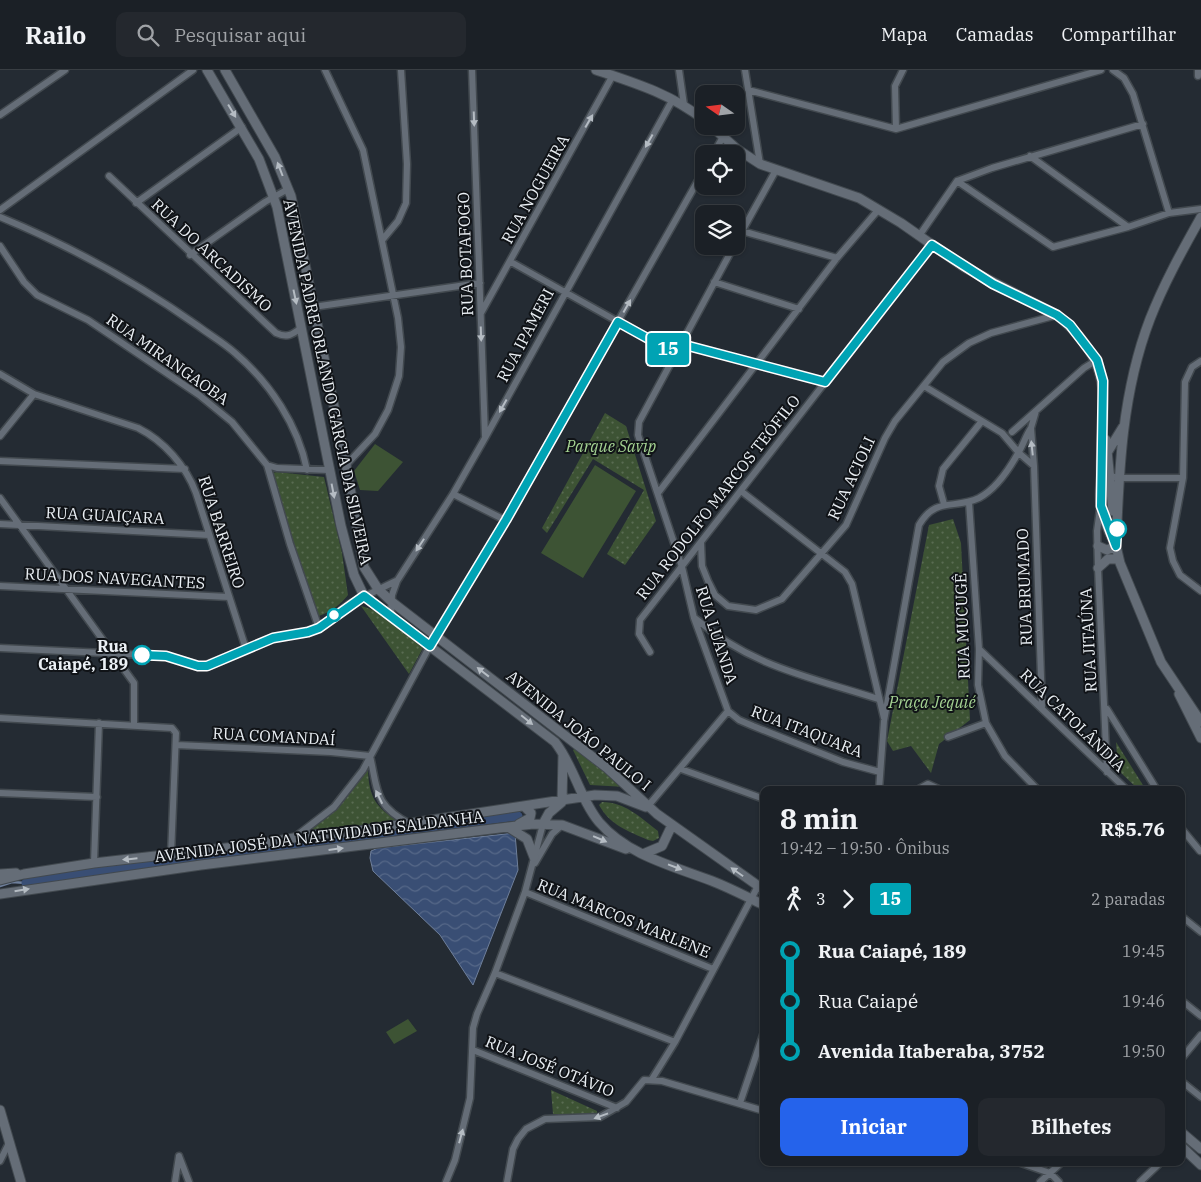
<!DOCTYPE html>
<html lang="pt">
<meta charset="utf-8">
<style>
:root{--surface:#1b2026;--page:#24282e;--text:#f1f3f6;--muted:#a0a3a7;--line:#393e43;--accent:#2563eb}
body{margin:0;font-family:"IBM Plex Serif",serif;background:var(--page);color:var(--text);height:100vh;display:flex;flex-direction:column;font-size:19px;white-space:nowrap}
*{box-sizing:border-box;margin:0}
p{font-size:16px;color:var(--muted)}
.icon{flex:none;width:28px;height:28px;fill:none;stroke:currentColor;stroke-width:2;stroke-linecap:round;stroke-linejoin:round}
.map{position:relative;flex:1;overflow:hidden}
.side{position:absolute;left:760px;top:716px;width:425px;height:380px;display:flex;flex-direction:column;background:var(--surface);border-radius:10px;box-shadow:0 1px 4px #0004,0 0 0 1px var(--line)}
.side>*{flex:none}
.badge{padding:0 10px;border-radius:4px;font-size:18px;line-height:32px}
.needle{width:32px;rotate:284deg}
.fabs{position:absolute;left:695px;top:15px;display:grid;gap:10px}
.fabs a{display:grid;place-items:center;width:50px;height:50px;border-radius:10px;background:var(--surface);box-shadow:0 1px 4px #0004,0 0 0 1px var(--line);font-size:25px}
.map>.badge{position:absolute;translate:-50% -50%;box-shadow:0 0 0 2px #fff}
.legs{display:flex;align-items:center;gap:8px;height:55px;padding:0 20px;font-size:16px}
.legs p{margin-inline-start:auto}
.headline{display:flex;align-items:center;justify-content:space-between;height:85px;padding:0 20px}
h1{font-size:28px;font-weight:800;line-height:38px}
.primary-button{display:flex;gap:10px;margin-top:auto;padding:10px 20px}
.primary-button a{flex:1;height:58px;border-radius:10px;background:var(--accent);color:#fff;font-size:20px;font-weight:800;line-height:58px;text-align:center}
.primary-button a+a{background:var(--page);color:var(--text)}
ul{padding:0 20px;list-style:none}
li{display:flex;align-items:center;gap:18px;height:50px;font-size:19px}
li i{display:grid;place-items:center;width:8px;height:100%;margin:0 6px;background:currentColor}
li i::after{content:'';width:12px;height:12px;margin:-6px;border:4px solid;border-radius:50%;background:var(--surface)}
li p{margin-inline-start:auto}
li:first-child i{background:linear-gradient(#0000 50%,currentColor 0)}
li:last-child i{background:linear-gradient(currentColor 50%,#0000 0)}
header{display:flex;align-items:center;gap:30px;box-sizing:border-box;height:70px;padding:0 25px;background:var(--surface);border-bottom:1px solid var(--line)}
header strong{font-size:24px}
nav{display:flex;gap:28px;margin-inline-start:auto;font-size:18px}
.search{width:350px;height:45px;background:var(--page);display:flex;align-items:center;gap:12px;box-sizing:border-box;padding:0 18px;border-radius:10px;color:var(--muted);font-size:19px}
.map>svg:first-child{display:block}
.park{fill:url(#park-dots)}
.pitch{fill:#3d5334}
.water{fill:url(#water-waves);stroke:#6e7f9b}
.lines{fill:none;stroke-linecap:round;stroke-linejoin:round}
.stream{stroke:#6e7f9b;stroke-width:2.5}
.canal{stroke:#394e74;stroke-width:9}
.street-casing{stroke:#42494f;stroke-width:9}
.secondary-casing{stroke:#42494f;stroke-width:11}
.street{stroke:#656d77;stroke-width:6}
.secondary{stroke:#656d77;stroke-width:9}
.oneway{fill:#b5bcc3}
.line-1-casing{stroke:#fff;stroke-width:11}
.line-1{stroke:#00a3b4;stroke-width:8}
.stop-1-dot{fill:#fff;stroke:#00a3b4;stroke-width:2.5}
.labels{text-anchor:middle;stroke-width:4;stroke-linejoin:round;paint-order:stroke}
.street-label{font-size:16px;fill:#ebf0f5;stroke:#101317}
.park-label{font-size:16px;font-style:italic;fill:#a4d292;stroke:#101317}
.stop-label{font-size:16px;font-weight:bold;fill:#ebf0f5;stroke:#101317;text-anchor:end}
</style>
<header>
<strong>Railo</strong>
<div class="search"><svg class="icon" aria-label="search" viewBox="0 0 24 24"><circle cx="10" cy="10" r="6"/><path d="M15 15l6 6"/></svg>Pesquisar aqui</div>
<nav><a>Mapa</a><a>Camadas</a><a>Compartilhar</a></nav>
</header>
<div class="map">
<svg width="1201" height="1112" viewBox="0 0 1201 1112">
<defs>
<pattern id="park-dots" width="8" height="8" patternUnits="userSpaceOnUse" patternTransform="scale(1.25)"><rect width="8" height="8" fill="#3d5334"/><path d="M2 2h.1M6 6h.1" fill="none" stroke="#596c52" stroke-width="1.8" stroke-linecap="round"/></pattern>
<pattern id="water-waves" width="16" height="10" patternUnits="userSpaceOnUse" patternTransform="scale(1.25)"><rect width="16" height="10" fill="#394e74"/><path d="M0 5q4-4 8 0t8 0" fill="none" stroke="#566888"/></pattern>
</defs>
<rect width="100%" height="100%" fill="#242b33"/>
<path class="park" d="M605 343 626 356 656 451 625 495 607 484 644 420 593 389 547 463 542 458Z
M277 402 324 407 342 483 348 525C341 534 331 542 319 546L311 540 272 403Z
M953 449 961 473 970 650 939 674 931 703 911 676 893 681 887 671 929 455Z
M361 536C384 541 405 564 423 578L409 604Z
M1116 672 1146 720H1139L1118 700Z
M576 677 626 717 590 715 573 680Z
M368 700C369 728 376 737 399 752L339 760H309L340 736Z
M602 732C625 732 641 748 658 761L659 768 653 771 648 770C628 761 610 755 599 735Z
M551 1020 597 1041V1045L553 1044Z"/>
<path class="pitch" d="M375 374 403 392 378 421 360 420 354 401Z
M595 395 636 421 583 508 541 483Z
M408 949 417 961 394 974 386 962Z"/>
<path class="water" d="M515 763 518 800 473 915 440 865 373 801 370 788 371 781 378 778Z"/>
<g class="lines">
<path class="stream" d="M0 816 12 812 26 813"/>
<path class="canal" d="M26 813 206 785 518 746"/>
<defs>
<path id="street" d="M325 0 363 80 398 248 401 277 399 306 388 340 375 364 346 395
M472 0 485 366
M679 0 684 35
M745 0 760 94
M1113 0 1124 8 1133 24 1169 143
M1198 0V6
M748 20 896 59 1101 0
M0 45 65 0
M896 59 895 16 903 0
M713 84 723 67
M1030 86 1128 157
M109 106 276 263C287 268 292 265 301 258
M957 111 1053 177 1128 157 1169 143 1201 139
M136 133 242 57
M0 140 193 0
M0 147C70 176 136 212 198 256 210 265 224 273 235 283 270 313 298 355 307 400
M742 161 837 188
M919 166 957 111 992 98 1143 54
M383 169 398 151 406 133 407 94 401 0
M736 172 776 100
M0 176 24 212 37 225 88 250 199 325 232 352 267 395 277 398 329 400
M734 176 639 352 638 365 682 497 694 548 728 641 739 650 753 656 843 692 880 702
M190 185 265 132 288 119
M511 192 676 284
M714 212 799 239
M313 237 480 213
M481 243 613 5
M681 274 825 312
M1201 291 1192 297 1185 312 1183 408 1170 478 1173 491 1180 505 1201 521
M0 304 34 324 138 358C164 371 186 396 196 423L246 579
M924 316 1002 363 1019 383 1034 396 1031 358 1036 341
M1012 362 1084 298 1097 290
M0 366 34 324
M0 391 185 399
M267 395 290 474 319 558
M1034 396 1042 637
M1110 406 1119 408H1183
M741 421 845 502 852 514 884 648
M658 423 837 188 879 139
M453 424 505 450
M0 428 134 613V655
M969 432 979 579 978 615 986 653 1005 686 1038 720
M944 434 939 416 943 399 982 351
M1100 439 1097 461 1098 498 1107 702
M0 454 209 465
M701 473 702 496 708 511 715 525 728 536 756 540 782 529 846 455 885 368 895 351 943 292 969 273 991 263 1057 245
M0 516 229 527
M391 546 392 525 397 511 453 424 485 368 673 29
M696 549C752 597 810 607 878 629
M0 578 166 586 203 596 273 568 308 562 319 558 349 534 396 511
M979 579 1127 720
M650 582 639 564 640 550 932 175
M1107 639 1157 720
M0 648 172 658 176 663 171 785
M948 667 986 653
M176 675 331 682 370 686
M370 686C378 721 374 735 410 754
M681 699 764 729
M879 720 884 651 919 455C936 426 954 440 979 428 996 419 1008 401 1017 385 1023 376 1025 367 1031 358
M917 720 928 714 941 720
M0 723 97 727
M648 736 728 641
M1181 758 1200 781
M295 767 334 737 363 700 440 557 505 450 704 100
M94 793 99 653
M535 793 552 764 562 755
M525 822 713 899
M1181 846 1201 862
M495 903 675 972
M1181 930 1201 946
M473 980 617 1038
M1181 989 1201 965
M652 1009 675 972 758 816
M1181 1011 1201 1027
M740 1033 764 962
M179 1086 189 1112
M0 1091 9 1073
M1018 1092 1050 1103 1059 1112
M175 1112 179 1086
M446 1112 455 1090 470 1028 473 958 477 944 495 903 525 822 543 754
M507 1112 513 1079 518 1069 526 1059 545 1049 600 1047 626 1032 644 1010 662 1011 764 1041
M1040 1112 1062 1092
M1140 1112 1161 1092"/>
<path id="secondary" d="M207 0 259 89 277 137 341 456 354 505 364 526 555 672C574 696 580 729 599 752 627 785 673 796 712 811 730 818 747 827 764 835
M225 0 275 87 291 126 346 395 364 497 378 519 392 532 607 698 657 744 764 820
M596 0C635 13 671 24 704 50
M711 56 737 79 760 94 859 128 901 153 964 197 1057 245C1119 296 1101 332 1101 402 1101 413 1099 426 1101 437 1103 451 1110 464 1116 476
M1201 147C1182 181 1164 213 1150 249 1122 322 1119 399 1116 476L1120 493 1161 592 1201 652
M1106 370 1113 441
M1107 383 1123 357
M1098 476 1107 480 1116 476
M1098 498 1108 489H1119
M1179 624 1201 668
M519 754 530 748 531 743 525 737
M543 754 549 743 562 732 563 685
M508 757 527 769 534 787
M643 784 662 776 672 755
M0 804 16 803
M0 810 24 804 94 793 261 774 310 765 352 762 595 725 617 726 646 737
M0 824 201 795 533 754 562 755 626 779
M0 1040 21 1112
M1181 1062 1201 1079
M1181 1076 1201 1095"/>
</defs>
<use href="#street" class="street-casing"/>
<use href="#secondary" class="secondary-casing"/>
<use href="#street" class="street"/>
<use href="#secondary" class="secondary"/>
</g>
<defs><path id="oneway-solid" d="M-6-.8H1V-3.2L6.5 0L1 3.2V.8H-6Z" transform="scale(1.25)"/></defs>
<g class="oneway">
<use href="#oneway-solid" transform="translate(232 41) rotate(59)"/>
<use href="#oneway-solid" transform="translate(474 49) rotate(88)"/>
<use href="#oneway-solid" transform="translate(589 51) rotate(-60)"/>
<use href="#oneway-solid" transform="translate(649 71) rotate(119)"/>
<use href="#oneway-solid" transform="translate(280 99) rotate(-111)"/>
<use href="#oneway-solid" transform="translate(295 227) rotate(78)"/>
<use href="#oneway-solid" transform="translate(627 236) rotate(-61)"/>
<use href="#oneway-solid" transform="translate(481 264) rotate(88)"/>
<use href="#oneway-solid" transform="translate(503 336) rotate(119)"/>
<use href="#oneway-solid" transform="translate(1032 378) rotate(-96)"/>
<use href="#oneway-solid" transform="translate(333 421) rotate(79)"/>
<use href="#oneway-solid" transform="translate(420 475) rotate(123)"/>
<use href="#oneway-solid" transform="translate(483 602) rotate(-142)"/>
<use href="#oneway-solid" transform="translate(527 650) rotate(39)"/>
<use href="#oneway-solid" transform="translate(379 727) rotate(-116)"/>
<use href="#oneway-solid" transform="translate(600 769) rotate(23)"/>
<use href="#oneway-solid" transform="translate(336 779) rotate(-7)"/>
<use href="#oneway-solid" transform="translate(130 789) rotate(174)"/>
<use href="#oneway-solid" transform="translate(675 797) rotate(21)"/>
<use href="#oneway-solid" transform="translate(737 802) rotate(-145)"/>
<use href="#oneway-solid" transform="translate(22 820) rotate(-9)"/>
<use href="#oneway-solid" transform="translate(601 1046) rotate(160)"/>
<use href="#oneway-solid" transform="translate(461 1066) rotate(-75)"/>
</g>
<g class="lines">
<defs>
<path id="line-1" d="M142 585 166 586 198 596H207L273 568 308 562 319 558 364 526 430 576 506 450 618 252 676 284 681 274 825 312 932 175 993 214 1057 245 1070 255 1097 290 1103 311 1101 436 1116 476 1117 459"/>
</defs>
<use href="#line-1" class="line-1-casing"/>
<use href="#line-1" class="line-1"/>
</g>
<g class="stop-1-dot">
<circle cx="1117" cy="459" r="9"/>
<circle cx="334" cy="545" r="6"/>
<circle cx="142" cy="585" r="9"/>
</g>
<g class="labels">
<g class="street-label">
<text transform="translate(535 119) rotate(-61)" y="6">RUA NOGUEIRA</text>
<text transform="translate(465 184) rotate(-92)" y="6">RUA BOTAFOGO</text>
<text transform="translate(212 185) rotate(43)" y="6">RUA DO ARCADISMO</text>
<text transform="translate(525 265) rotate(-62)" y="6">RUA IPAMERI</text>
<text transform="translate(168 289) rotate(35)" y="6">RUA MIRANGAOBA</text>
<text transform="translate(328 312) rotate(78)" y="6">AVENIDA PADRE ORLANDO GARCIA DA SILVEIRA</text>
<text transform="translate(851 408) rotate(-65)" y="6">RUA ACIOLI</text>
<text transform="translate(718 427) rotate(-52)" y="6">RUA RODOLFO MARCOS TEÓFILO</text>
<text transform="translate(105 445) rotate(3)" y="6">RUA GUAIÇARA</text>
<text transform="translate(222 462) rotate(72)" y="6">RUA BARREIRO</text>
<text transform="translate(115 508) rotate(3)" y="6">RUA DOS NAVEGANTES</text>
<text transform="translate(1024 517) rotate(-92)" y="6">RUA BRUMADO</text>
<text transform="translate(962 556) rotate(-92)" y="6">RUA MUCUGÊ</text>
<text transform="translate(717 565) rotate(72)" y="6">RUA LUANDA</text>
<text transform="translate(1088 570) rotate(-93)" y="6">RUA JITAÚNA</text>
<text transform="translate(1073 650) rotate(44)" y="6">RUA CATOLÂNDIA</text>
<text transform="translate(579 660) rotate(39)" y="6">AVENIDA JOÃO PAULO I</text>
<text transform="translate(807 661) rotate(21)" y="6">RUA ITAQUARA</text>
<text transform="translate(274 666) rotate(3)" y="6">RUA COMANDAÍ</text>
<text transform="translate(319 766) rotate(-7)" y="6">AVENIDA JOSÉ DA NATIVIDADE SALDANHA</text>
<text transform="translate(624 848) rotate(22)" y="6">RUA MARCOS MARLENE</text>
<text transform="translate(550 996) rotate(22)" y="6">RUA JOSÉ OTÁVIO</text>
</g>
<g class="park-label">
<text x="611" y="382">Parque Savip</text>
<text x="932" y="638">Praça Jequié</text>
</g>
<g class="stop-label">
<text x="128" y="582">Rua<tspan x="128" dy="18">Caiapé, 189</tspan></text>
</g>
</g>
</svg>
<div class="fabs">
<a><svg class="needle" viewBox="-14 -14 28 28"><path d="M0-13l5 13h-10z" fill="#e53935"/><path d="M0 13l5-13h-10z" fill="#a0a3a7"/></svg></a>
<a><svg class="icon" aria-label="locate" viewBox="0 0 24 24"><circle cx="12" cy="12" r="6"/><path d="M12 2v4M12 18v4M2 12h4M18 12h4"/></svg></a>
<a><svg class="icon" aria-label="layers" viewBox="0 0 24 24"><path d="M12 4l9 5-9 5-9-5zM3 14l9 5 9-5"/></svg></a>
</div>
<b class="badge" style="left:668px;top:279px;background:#00a3b4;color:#fff">15</b>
<section class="side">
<div class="headline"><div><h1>8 min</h1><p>19:42 – 19:50 · Ônibus</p></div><b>R$5.76</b></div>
<div class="legs"><svg class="icon" aria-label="walk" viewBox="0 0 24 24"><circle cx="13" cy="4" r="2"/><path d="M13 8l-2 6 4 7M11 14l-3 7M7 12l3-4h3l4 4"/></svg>3<svg class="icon" aria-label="forward" viewBox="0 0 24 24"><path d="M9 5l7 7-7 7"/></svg><b class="badge" style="background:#00a3b4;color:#fff">15</b><p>2 paradas</p></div>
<ul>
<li><i style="color:#00a3b4"></i><b>Rua Caiapé, 189</b><p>19:45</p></li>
<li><i style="color:#00a3b4"></i><span>Rua Caiapé</span><p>19:46</p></li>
<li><i style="color:#00a3b4"></i><b>Avenida Itaberaba, 3752</b><p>19:50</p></li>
</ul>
<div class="primary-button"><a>Iniciar</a><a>Bilhetes</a></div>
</section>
</div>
